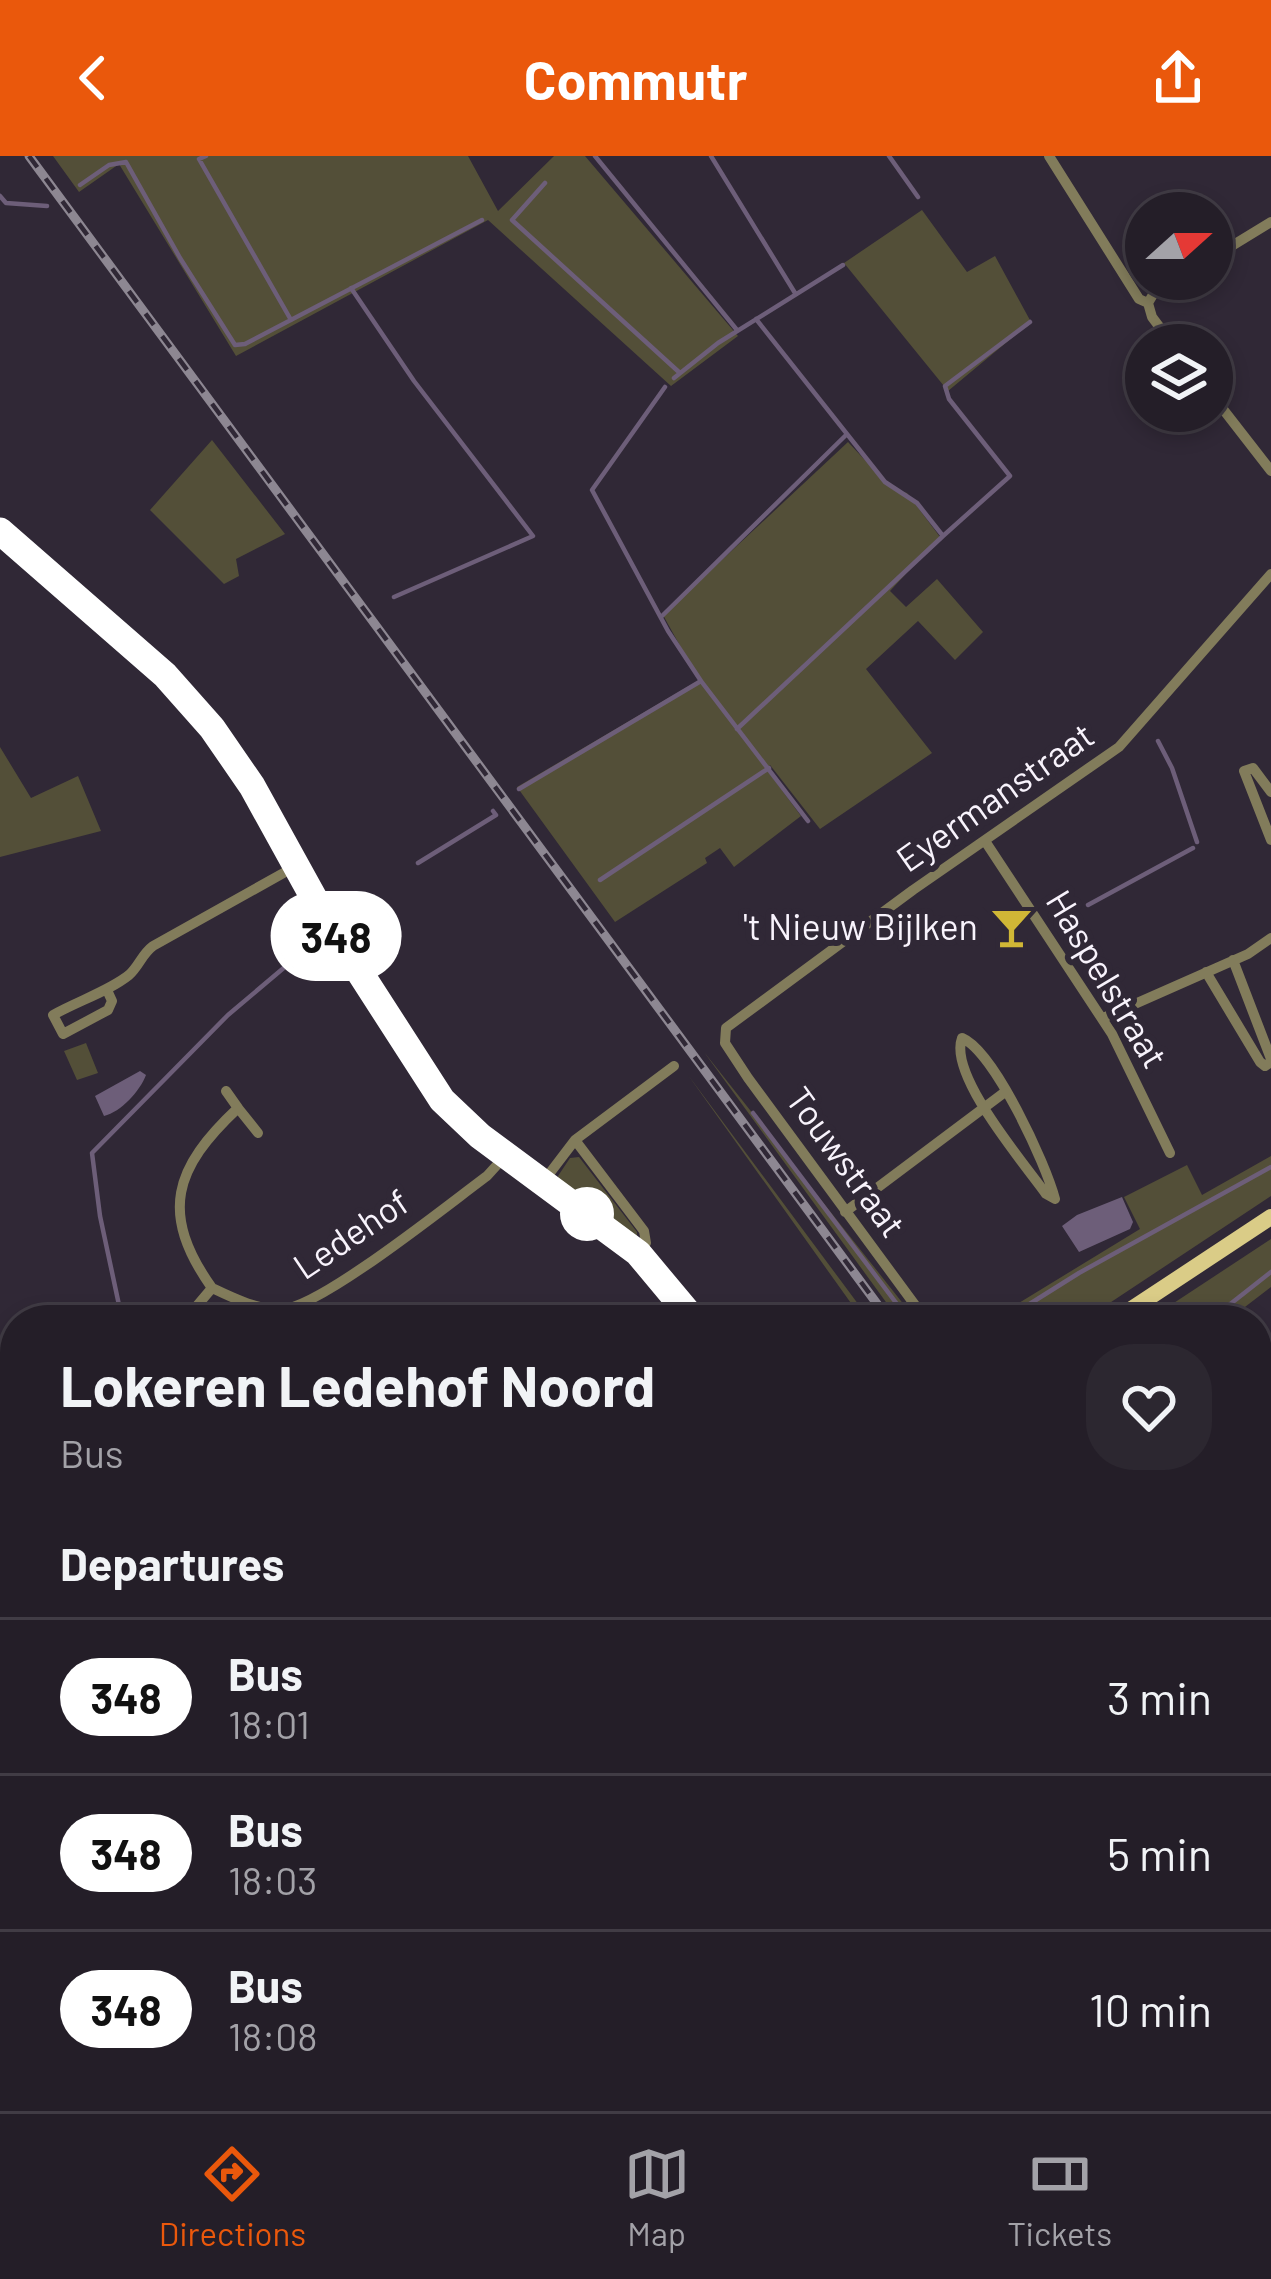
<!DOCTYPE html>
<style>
:root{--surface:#241e28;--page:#2c2730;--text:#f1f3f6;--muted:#a3a2a8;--line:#413c45;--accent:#ea580c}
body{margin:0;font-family:Barlow,sans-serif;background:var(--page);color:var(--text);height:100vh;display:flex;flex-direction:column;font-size:45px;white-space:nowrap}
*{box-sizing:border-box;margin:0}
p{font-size:39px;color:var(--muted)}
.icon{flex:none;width:66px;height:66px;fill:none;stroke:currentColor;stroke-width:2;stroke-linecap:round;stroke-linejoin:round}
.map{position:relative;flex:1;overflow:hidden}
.details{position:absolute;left:0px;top:1149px;width:1272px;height:807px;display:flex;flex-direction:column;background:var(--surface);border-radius:48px 48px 0 0;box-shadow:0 6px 18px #0003,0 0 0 3px var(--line)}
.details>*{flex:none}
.badge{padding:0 24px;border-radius:39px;font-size:42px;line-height:78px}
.needle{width:78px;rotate:69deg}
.controls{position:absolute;left:1125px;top:36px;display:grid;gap:24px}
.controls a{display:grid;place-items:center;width:108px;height:108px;border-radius:50%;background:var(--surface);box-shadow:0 6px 18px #0003,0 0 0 3px var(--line);font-size:60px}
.map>.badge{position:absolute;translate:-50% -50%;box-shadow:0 0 0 6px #fff}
h2{padding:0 60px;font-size:45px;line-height:108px}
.round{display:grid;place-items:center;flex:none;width:126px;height:126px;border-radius:48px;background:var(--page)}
.head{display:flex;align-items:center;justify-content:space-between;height:204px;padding:0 60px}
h1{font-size:57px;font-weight:700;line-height:90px}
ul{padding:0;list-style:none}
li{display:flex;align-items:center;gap:36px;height:156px;padding:0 60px;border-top:3px solid var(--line)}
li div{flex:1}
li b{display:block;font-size:45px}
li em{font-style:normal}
li .badge{min-width:132px;font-weight:700;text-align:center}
header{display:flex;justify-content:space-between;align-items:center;height:156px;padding:0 60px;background:var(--accent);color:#fff;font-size:54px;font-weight:700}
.tabs{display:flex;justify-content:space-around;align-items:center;height:168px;border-top:3px solid var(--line);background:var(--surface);font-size:33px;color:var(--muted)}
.tabs a{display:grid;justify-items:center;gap:6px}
.tabs .selected{color:var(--accent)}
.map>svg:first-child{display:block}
.green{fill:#534f38}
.water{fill:#6d5e79}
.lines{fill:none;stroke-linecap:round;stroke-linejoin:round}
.stream{stroke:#6d5e79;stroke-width:4.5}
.street{stroke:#827c5b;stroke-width:10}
.secondary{stroke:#b4a974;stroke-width:15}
.primary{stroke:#dacc87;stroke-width:16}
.rail-casing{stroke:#8d8792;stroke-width:9}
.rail{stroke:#302836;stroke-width:4.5;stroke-dasharray:14;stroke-linecap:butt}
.line-casing{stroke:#fff;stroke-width:27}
.line{stroke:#fff;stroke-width:18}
.stop-dot{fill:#fff;stroke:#fff;stroke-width:6}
.labels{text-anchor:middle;stroke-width:12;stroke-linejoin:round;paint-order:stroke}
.street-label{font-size:36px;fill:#f8f3fc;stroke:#302836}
.poi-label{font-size:36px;fill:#f8f3fc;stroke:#302836;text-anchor:end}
</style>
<header><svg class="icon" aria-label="back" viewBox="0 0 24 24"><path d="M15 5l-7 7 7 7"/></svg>Commutr<svg class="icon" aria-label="share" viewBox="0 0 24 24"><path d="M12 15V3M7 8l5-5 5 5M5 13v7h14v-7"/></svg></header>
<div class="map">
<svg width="1271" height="1955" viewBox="0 0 1271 1955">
<rect width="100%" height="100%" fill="#302836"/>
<path class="green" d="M53 0H468L498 55 554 0H585L738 180 671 230 488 64 236 200 119 8 79 36Z
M922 54 967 116 995 100 1031 166 948 235 844 107Z
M212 284 285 378 236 403 239 420 224 428 150 354Z
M848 286 892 333 907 337 940 381 890 435 906 451 937 423 983 476 955 504 918 465 866 513 932 597 820 673 770 609 767 614 801 660 734 711 720 692 705 702 707 707 615 766 517 631 699 524 663 459Z
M0 591 31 642 78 620 101 675 0 701Z
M86 887 98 917 77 924 64 895Z
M704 896 916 1164H899Z
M688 919 870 1164H863Z
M1271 1000V1040L1084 1164H991L1140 1073 1124 1041 1187 1009 1202 1039Z
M579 1001 637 1076V1085L558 1030V1020L570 1002Z
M1271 1083V1131L1228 1164H1148Z
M15 1432V1661L0 1658V1438Z
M1257 1688 1271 1707V1930L1257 1937 1260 1830Z
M1175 1941H1247L1215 1955H1181Z"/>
<path class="water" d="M140 915 146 919C140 935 121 956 104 960L95 940Z
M1122 1041 1133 1066 1130 1073 1079 1096 1062 1070 1077 1059Z"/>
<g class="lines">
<path class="stream" d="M206 0 199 3 291 164
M595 0 737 174
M711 0 795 137
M889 0 918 41
M545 27 512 64 680 217
M80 29 109 9 126 6 180 102 235 189 245 188 482 64
M0 40 6 47 47 50
M351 132 414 225 533 380 394 441
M756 163 885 326 917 347 943 380 1010 320 949 243 945 230 1030 166
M674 222 718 187 843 109
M665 231 592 334 668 475 701 525 808 665
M662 460 846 279
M737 573 943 380
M1158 585 1172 612 1197 686
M519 633 701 525
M418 707 496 659 493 655
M600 724 769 612
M1088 749 1193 692
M753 957 909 1164
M107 1164 118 1156 119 1149 100 1060 92 997 228 859 318 783
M1004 1164 1079 1117 1271 1011
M1210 1164 1271 1116
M0 1873 13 1865"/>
<path class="street" d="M1049 0 1139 143 1148 147 1152 161 1173 189
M1212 102 1271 66
M1148 147 1154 137 1177 123
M1212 239 1271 315
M1271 636 1253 612 1244 615 1271 684
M985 685 1112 878 1170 997
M1233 804 1271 903
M1206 816 1260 906 1265 910 1271 906
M107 834 112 845 108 854 63 878 53 859C78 845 109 835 129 819 139 810 142 798 153 790L296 710
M1103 862 1248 798 1271 782
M962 882C994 895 1046 1008 1055 1043L1046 1038C1024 1007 948 919 962 882Z
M238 952 258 977
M575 984 644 1075 646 1087 638 1097
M543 1026 575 984 674 910
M845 1056 1005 936
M212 1132C159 1057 174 1012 238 952L226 935
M185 1164 212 1132C235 1143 257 1154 283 1153 321 1151 450 1047 487 1020L506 999
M926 1164 748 922 725 887 726 872 913 734 1119 591 1271 418
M1257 1297H1271
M0 1352 15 1349
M1257 1472 1271 1471
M1257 1553 1271 1559"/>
<path class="secondary" d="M0 375 165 519 212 572 252 630 326 764 442 944 480 980 638 1097 694 1164
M0 1741 15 1744
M0 1753 15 1757
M484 1941 495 1955
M1097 1941 1103 1955"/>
<path class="primary" d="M1115 1164 1271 1061
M0 1890 15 1880
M0 1906 15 1896"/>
<defs>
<path id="rail" d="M29 0 889 1164
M1257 1663 1271 1682"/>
</defs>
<use href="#rail" class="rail-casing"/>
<use href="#rail" class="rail"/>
</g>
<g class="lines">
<defs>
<path id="line" d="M0 375 165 519 212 572 252 630 326 764 442 944 480 980 638 1097 694 1164"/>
</defs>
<use href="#line" class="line-casing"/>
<use href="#line" class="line"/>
</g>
<defs>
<symbol id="bar-bare" viewBox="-9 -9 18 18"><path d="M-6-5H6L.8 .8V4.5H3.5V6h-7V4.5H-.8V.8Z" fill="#d0b736" stroke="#302836" stroke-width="2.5" paint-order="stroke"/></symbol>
</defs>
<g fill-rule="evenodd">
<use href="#bar-bare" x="982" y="742" width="59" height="59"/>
</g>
<circle class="stop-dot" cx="587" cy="1058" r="24"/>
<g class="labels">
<g class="street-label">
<text transform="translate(995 641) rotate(-35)" y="13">Eyermanstraat</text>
<text transform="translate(1107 823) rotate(59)" y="13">Haspelstraat</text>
<text transform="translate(846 1006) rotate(54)" y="13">Touwstraat</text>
<text transform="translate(351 1078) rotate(-34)" y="13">Ledehof</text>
</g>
<g class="poi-label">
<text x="978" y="784">'t Nieuw Bijlken</text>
</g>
</g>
</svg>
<div class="controls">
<a><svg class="needle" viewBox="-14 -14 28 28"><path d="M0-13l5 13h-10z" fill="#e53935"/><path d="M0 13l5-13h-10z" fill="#a3a2a8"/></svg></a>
<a><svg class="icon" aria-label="layers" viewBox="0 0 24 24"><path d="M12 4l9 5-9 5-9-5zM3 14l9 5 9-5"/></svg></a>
</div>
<b class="badge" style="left:336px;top:780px;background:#fff;color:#111">348</b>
<section class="details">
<div class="head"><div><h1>Lokeren Ledehof Noord</h1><p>Bus</p></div><a class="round"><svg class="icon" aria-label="heart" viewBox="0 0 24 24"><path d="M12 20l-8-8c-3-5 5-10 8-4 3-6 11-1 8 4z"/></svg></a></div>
<h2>Departures</h2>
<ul>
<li><span class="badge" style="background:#fff;color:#111">348</span><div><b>Bus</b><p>18:01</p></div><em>3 min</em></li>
<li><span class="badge" style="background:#fff;color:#111">348</span><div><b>Bus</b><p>18:03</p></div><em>5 min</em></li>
<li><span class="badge" style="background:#fff;color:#111">348</span><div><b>Bus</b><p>18:08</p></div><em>10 min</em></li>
</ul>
</section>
</div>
<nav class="tabs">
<a class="selected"><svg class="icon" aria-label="directions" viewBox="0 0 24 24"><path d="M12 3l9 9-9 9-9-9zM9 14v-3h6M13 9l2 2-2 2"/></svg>Directions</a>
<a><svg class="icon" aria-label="map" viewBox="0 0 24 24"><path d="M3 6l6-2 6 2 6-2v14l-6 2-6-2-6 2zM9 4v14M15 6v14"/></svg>Map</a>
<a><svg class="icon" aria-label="tickets" viewBox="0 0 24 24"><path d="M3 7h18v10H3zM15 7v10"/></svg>Tickets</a>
</nav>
